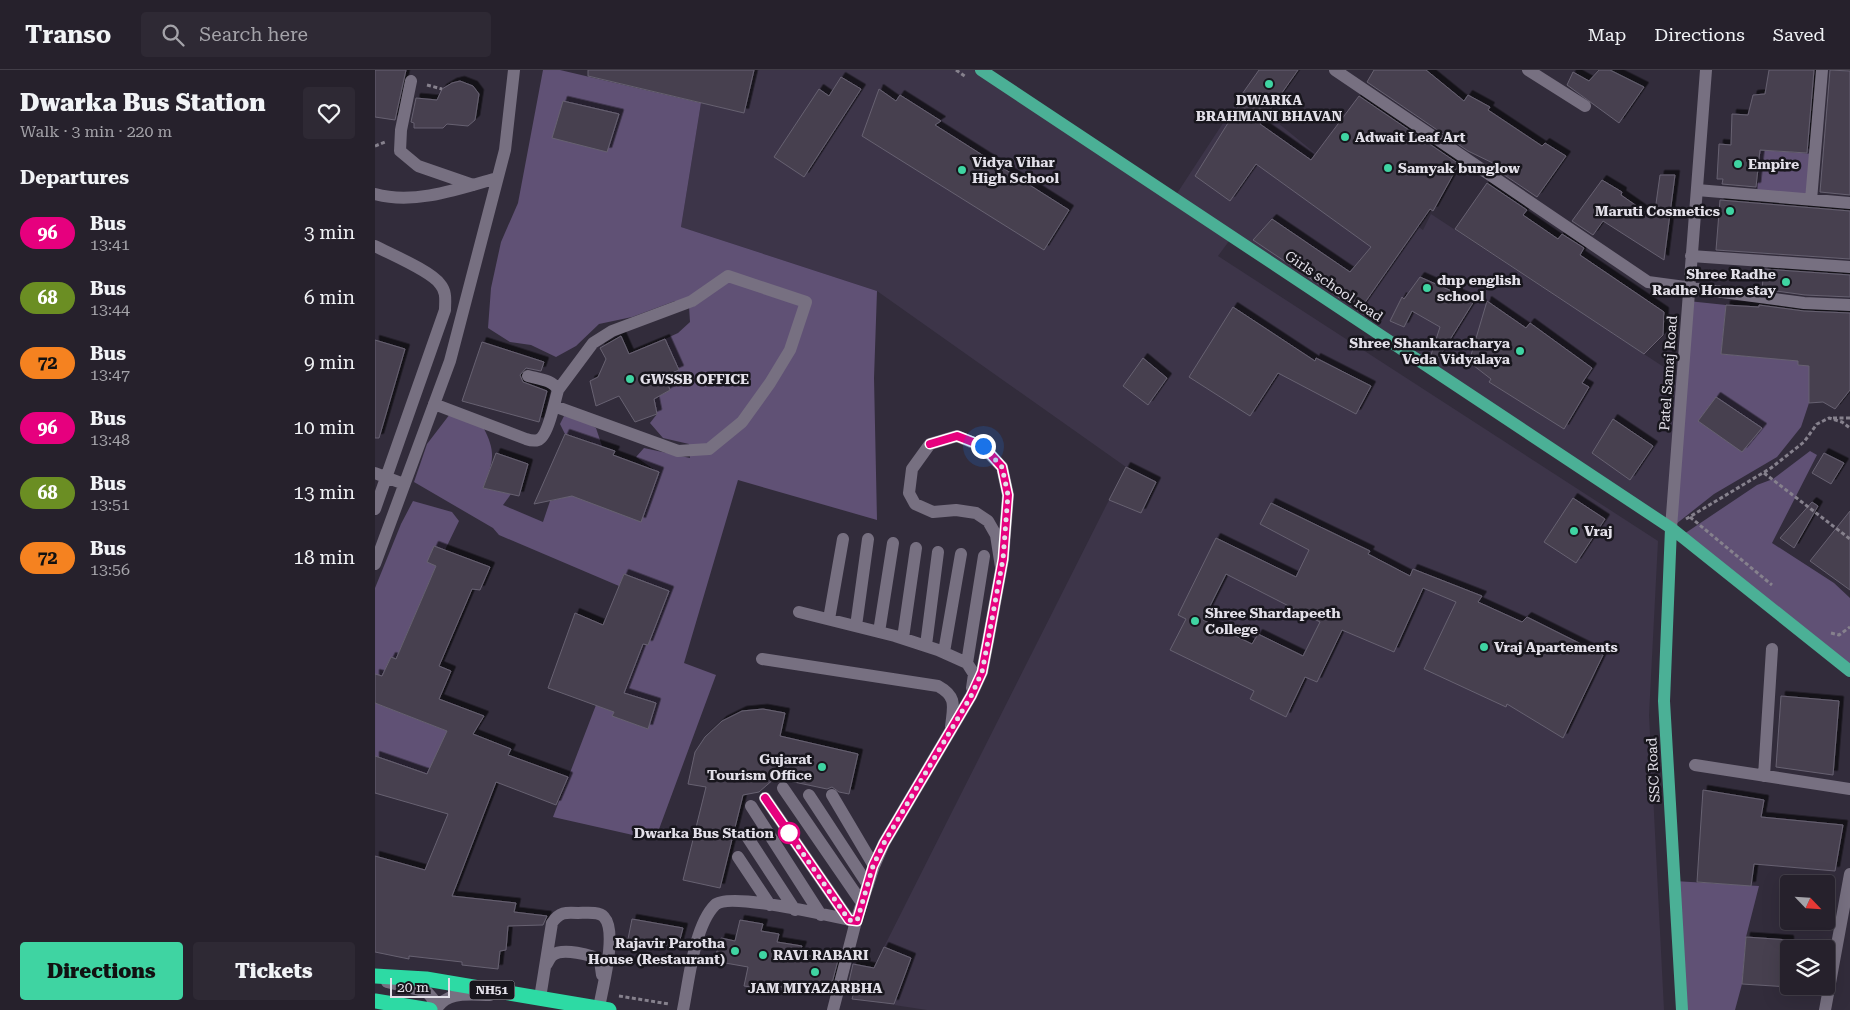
<!DOCTYPE html>
<meta charset="utf-8">
<style>
:root{--surface:#26212c;--page:#2e2934;--text:#f1f3f6;--muted:#a4a3a9;--line:#423e48;--accent:#3fd4a2}
body{margin:0;font-family:"Roboto Serif",serif;background:var(--page);color:var(--text);height:100vh;display:flex;flex-direction:column;font-size:19px;white-space:nowrap}
*{box-sizing:border-box;margin:0}
p{font-size:16px;color:var(--muted)}
.icon{flex:none;width:28px;height:28px;fill:none;stroke:currentColor;stroke-width:2;stroke-linecap:round;stroke-linejoin:round}
.map{position:relative;flex:1;overflow:hidden}
.panel{display:flex;flex-direction:column;background:var(--surface);width:375px}
.panel>*{flex:none}
.badge{padding:0 10px;border-radius:16px;font-size:18px;line-height:32px}
.needle{width:32px;rotate:115deg}
.tools{position:absolute;left:1405px;top:805px;display:grid;gap:10px}
.tools a{display:grid;place-items:center;width:55px;height:55px;border-radius:5px;background:var(--surface);box-shadow:0 5px 20px #0002,0 0 0 1px var(--line);font-size:25px}
.scale{position:absolute;left:15px;bottom:12px;width:60px;box-sizing:border-box;padding-left:5px;border:2px solid #e3e0e9;border-top:0;font-size:14px;line-height:18px;white-space:nowrap;color:#e3e0e9;-webkit-text-stroke:4px #18161d;paint-order:stroke}
.you{position:absolute;width:25px;height:25px;margin:-12px;border:4px solid #fff;border-radius:50%;background:#1a73e8;box-shadow:0 0 0 8px #1a73e833}
.map>.badge{position:absolute;translate:-50% -50%;box-shadow:0 0 0 2px #fff}
h2{padding:0 20px;font-size:19px;line-height:45px}
.round{display:grid;place-items:center;flex:none;width:52px;height:52px;border-radius:5px;background:var(--page)}
.headline{display:flex;align-items:center;justify-content:space-between;height:85px;padding:0 20px}
h1{font-size:24px;font-weight:800;line-height:38px}
.primary-button{display:flex;gap:10px;margin-top:auto;padding:10px 20px}
.primary-button a{flex:1;height:58px;border-radius:5px;background:var(--accent);color:#111;font-size:20px;font-weight:800;line-height:58px;text-align:center}
.primary-button a+a{background:var(--page);color:var(--text)}
ul{padding:0;list-style:none}
li{display:flex;align-items:center;gap:15px;height:65px;padding:0 20px}
li div{flex:1}
li b{display:block;font-size:19px}
li em{font-style:normal}
li .badge{min-width:55px;font-weight:700;text-align:center}
header{display:flex;align-items:center;gap:30px;box-sizing:border-box;height:70px;padding:0 25px;background:var(--surface);border-bottom:1px solid var(--line)}
header strong{font-size:24px}
nav{display:flex;gap:28px;margin-inline-start:auto;font-size:18px}
.search{width:350px;height:45px;background:var(--page);display:flex;align-items:center;gap:12px;box-sizing:border-box;padding:0 18px;border-radius:5px;color:var(--muted);font-size:19px}
main{display:flex;flex:1;min-height:0}
.map>svg:first-child{display:block}
.built{fill:#3d3549;fill-rule:evenodd}
.green{fill:#605175}
.building{fill:#474150;stroke:#676171;fill-rule:evenodd;filter:url(#shadow)}
.lines{fill:none;stroke-linecap:round;stroke-linejoin:round}
.path{stroke:#86818d;stroke-width:3;stroke-dasharray:4 2.5;stroke-linecap:butt}
.minor{stroke:#777081;stroke-width:12}
.major{stroke:#4bb096;stroke-width:12}
.highway{stroke:#2ddaa4;stroke-width:15}
.line-casing{stroke:#fff;stroke-width:11}
.line{stroke:#e6007e;stroke-width:8}
.walk{stroke:#e3e0e9;stroke-width:5;stroke-dasharray:0 9}
.poi-dot{fill:#3fd4a2;stroke:#18161d;stroke-width:2}
.stop-dot{fill:#fff;stroke:#e6007e;stroke-width:2.5}
.labels{text-anchor:middle;stroke-width:5;stroke-linejoin:round;paint-order:stroke}
.shield{fill:#18161d;stroke:#a6a3ac;stroke-width:1}
.shield-label{font-size:12px;font-weight:bold;fill:#e3e0e9}
.poi-label{font-size:14px;font-weight:bold;fill:#e3e0e9;stroke:#18161d;text-anchor:start}
.street-label{font-size:14px;fill:#e3e0e9;stroke:#18161d}
.stop-label{font-size:14px;font-weight:bold;fill:#e3e0e9;stroke:#18161d;text-anchor:end}
</style>
<header>
<strong>Transo</strong>
<div class="search"><svg class="icon" aria-label="search" viewBox="0 0 24 24"><circle cx="10" cy="10" r="6"/><path d="M15 15l6 6"/></svg>Search here</div>
<nav><a>Map</a><a>Directions</a><a>Saved</a></nav>
</header>
<main>
<section class="panel">
<div class="headline"><div><h1>Dwarka Bus Station</h1><p>Walk · 3 min · 220 m</p></div><a class="round"><svg class="icon" aria-label="heart" viewBox="0 0 24 24"><path d="M12 20l-8-8c-3-5 5-10 8-4 3-6 11-1 8 4z"/></svg></a></div>
<h2>Departures</h2>
<ul>
<li><span class="badge" style="background:#e6007e;color:#fff">96</span><div><b>Bus</b><p>13:41</p></div><em>3 min</em></li>
<li><span class="badge" style="background:#6b8e23;color:#fff">68</span><div><b>Bus</b><p>13:44</p></div><em>6 min</em></li>
<li><span class="badge" style="background:#f58220;color:#111">72</span><div><b>Bus</b><p>13:47</p></div><em>9 min</em></li>
<li><span class="badge" style="background:#e6007e;color:#fff">96</span><div><b>Bus</b><p>13:48</p></div><em>10 min</em></li>
<li><span class="badge" style="background:#6b8e23;color:#fff">68</span><div><b>Bus</b><p>13:51</p></div><em>13 min</em></li>
<li><span class="badge" style="background:#f58220;color:#111">72</span><div><b>Bus</b><p>13:56</p></div><em>18 min</em></li>
</ul>
<div class="primary-button"><a>Directions</a><a>Tickets</a></div>
</section>
<div class="map">
<svg width="1475" height="940" viewBox="0 0 1475 940">
<defs>
<filter id="shadow"><feDropShadow dx="4.5" dy="-4.5" stdDeviation="0" flood-color="#0009"/></filter>
</defs>
<rect width="100%" height="100%" fill="#322c3b"/>
<path class="built" d="M379 0H606L799 128 865 27 892 44 941 84 1048 160 1056 144 1307 309 1296 458 857 167 843 186 1283 471 1274 645 1289 940H552L519 935 536 888 509 877 734 430 766 443 781 412 751 397 502 221 306 157 326 33 369 43ZM769 289 792 308 773 335 749 316Z"/>
<path class="green" d="M168 0H185L326 33 306 157 502 221 499 308 502 450 363 410 309 593 341 605 280 770 178 747 221 635 239 642 238 646 273 659 281 633 249 623 268 574 273 575 294 521 249 504 244 516 124 465 118 458 39 412 52 374 75 344 108 357C122 383 118 392 108 418L136 424 128 435 168 452 175 431 195 426 217 372 190 364 185 354 189 346 203 348 221 358 227 376 207 430 284 403 261 387 269 378 315 388 314 374 288 368 275 353 282 344 279 329 295 320 290 306 304 300 290 269 303 263 315 252 314 236 300 231 257 247 224 254 201 276 181 287 156 275 135 272 113 258 116 218 126 172 143 133Z
M1385 80 1440 84 1436 130 1382 125Z
M1313 231 1351 235 1346 284 1394 288 1400 238 1434 296V333L1426 357 1402 387 1339 424 1296 458Z
M1435 381 1442 385 1397 473 1459 513 1475 528V601L1306 466 1382 415 1398 409Z
M38 431 77 442 84 451 70 480 59 476 61 496 21 589 16 587 7 606 0 608V518L26 454Z
M0 633 72 661 116 726 0 686Z
M1299 811 1384 816 1371 867 1367 914 1360 940H1307Z"/>
<path class="building" d="M0 0H31L20 50 0 47Z
M213 0H379L369 43 213 6Z
M884 0H923L885 54 936 90 984 26 1084 94 1058 141 1055 139 984 241 878 170 897 149 975 202 996 177 881 94 855 131 820 106 868 29 865 27Z
M999 0H1051L1089 31 1093 25 1115 37 1113 40 1167 76 1170 73 1191 86 1162 127 1122 100 1124 96 1093 81 992 12Z
M1224 0H1235L1269 17 1244 53 1192 15 1198 2 1214 11Z
M1394 0H1439L1432 83 1385 80 1381 117 1347 114 1348 109H1342L1344 74 1356 75 1357 44 1373 45 1378 25 1390 24Z
M1455 0 1475 1V125L1445 122Z
M466 7 486 19 429 107 399 87 444 19 454 26Z
M85 11 98 16 104 24 100 50 93 56 72 54 68 58H39V53L36 52 41 28 62 30 67 19 77 13Z
M504 19 521 31 525 25 566 51 560 55 694 140 669 180 487 66Z
M188 31 244 44 232 82 177 68Z
M1285 105H1300L1289 190 1228 151 1218 165 1197 151 1227 110 1247 122 1246 125 1279 148Z
M1112 113 1152 140 1148 145 1183 169 1187 164 1209 178 1205 185 1289 242 1288 265 1269 284 1080 159Z
M1345 130 1475 141V189L1341 180Z
M1389 199 1475 205V227L1430 225 1387 219Z
M1045 207 1099 231 1061 292 1055 288 1065 257 1037 241 1029 257 1015 251 1027 227 1029 229Z
M1112 231 1151 258 1155 253 1217 298 1207 313 1214 317 1189 359 1114 312 1116 309 1094 292Z
M1351 235 1384 237V235L1429 241 1475 243V320L1460 339 1448 332 1434 333V296L1423 295V291L1346 284Z
M858 237 940 291 941 288 996 316 981 344 903 303 875 346 814 307Z
M246 266 254 284 290 269 304 300 290 306 295 320 279 329 282 344 260 352 244 326 221 336 215 311 223 307 231 289 225 278Z
M0 270 30 279 4 368H0Z
M107 272 169 292 166 301 151 298 145 305 148 312 172 321 164 352 87 331Z
M768 288 792 308 773 335 748 316Z
M1341 327 1387 358 1367 382 1323 351Z
M1238 349 1278 376 1255 410 1217 383Z
M190 364 240 381 238 385 284 402 266 452 197 426 159 434Z
M121 383 153 394 144 426 108 418Z
M1449 383 1469 393 1456 414 1437 403Z
M751 397 781 412 766 443 734 430Z
M1198 428 1230 449 1201 493 1169 472Z
M1437 432 1443 436 1419 478 1405 468Z
M896 433 995 481 993 484 1035 506 1038 499 1107 526 1103 532 1147 552 1152 547 1228 585 1188 668 1132 634 1131 637 1049 599 1081 532 1048 518 1019 582 967 560 942 612 930 607 911 647 875 629 879 621 795 580 811 549 803 545 841 468 921 507 934 480 885 454ZM851 504 945 552 928 586 883 564 877 574 828 550Z
M1475 441V520L1435 491Z
M59 476 115 497 105 520 97 519 64 596 76 601 64 629 109 646 98 664 136 679 133 685 193 707 181 735 121 712 77 826 141 833 139 842 172 846 168 855 133 856 131 880 125 881 123 899 87 895V892L34 886V889L0 882V786L50 800 73 744 0 723V686L52 704 72 661 0 633V604L7 606 16 587 21 589 61 496 52 492Z
M249 504 294 521 273 575 268 574 249 623 281 633 273 659 237 646 239 642 173 618 200 543 228 555Z
M1406 626 1464 631 1458 705 1401 697Z
M388 639 410 643 405 666 483 684 474 724 464 722 457 717 452 719 400 708 384 722 368 725 345 818 308 810 331 717 313 714 320 682 330 667 347 651 367 641Z
M1328 720 1389 730 1386 747 1468 755 1460 801 1379 794 1376 816 1322 812Z
M257 849 308 858 303 877 253 869Z
M365 850 388 854 386 861 404 864 402 872 427 876 424 884 463 890 456 917 440 914 439 919 416 913 414 919 391 913 389 919 369 916 373 897 339 891 346 868 360 871Z
M1371 867 1414 870V917L1367 914Z
M509 877 536 888 519 934 477 929 479 922 472 920 478 894 499 898Z"/>
<g class="lines">
<path class="path" d="M581 0 591 7
M52 15 67 19
M0 76 10 72
M1458 348H1475
M1389 403 1475 469
M1315 447 1397 515
M1311 449 1396 398 1429 372 1442 354 1454 348 1467 352 1475 358
M1456 563 1464 565 1475 557
M244 926 294 934"/>
<path class="minor" d="M960 0 1273 212 1429 233 1475 235
M1153 0 1210 36
M36 11 26 60 25 81 43 96 98 115
M1322 120 1475 133
M0 124C39 135 84 119 122 108
M1436 130 1447 0
M0 176C15 184 56 201 65 214 72 222 70 231 70 240L0 439
M1316 186 1475 197
M59 334 151 369C154 370 160 371 163 370 173 367 180 330 183 320 178 310 164 309 153 306
M179 336 303 381 334 379 367 352 395 313 415 280 431 232 353 206 317 231 237 261 218 273 183 320
M0 403 29 414
M1296 458 1331 0
M0 494 75 291 130 80 139 0
M424 542 520 566 563 580 592 593 599 604 597 618
M454 549 468 469
M481 556 493 469
M504 562 518 473
M528 568 541 478
M551 575 563 482
M569 582 586 484
M387 589 563 616C583 627 578 637 576 657
M592 593 609 486
M1320 695 1475 719
M1389 706 1397 579
M408 718 487 833
M434 725 493 815
M457 725 499 796
M390 728 474 850
M376 736 446 845
M371 765 420 840
M363 787 395 835
M171 895C173 892 175 887 178 885 187 878 217 884 225 891L227 905
M12 912 52 922 58 929 57 940
M157 928H165L177 853C184 842 191 842 203 843 210 843 224 841 229 847 243 862 227 919 224 938
M61 940C71 920 96 925 115 925
M308 940C314 911 319 856 340 835 354 821 458 847 481 851L499 796 509 773 596 626 607 602 613 571 628 489 633 425 627 397 608 377 582 366 555 374 537 399 534 423 540 434 558 442 581 440 601 443 613 451 621 465 626 497
M458 940 481 851
M1450 940 1475 804"/>
<path class="major" d="M606 0 1296 458 1475 601
M1296 458 1289 631 1307 940"/>
<path class="highway" d="M0 906 51 909 234 940
M0 931 55 940"/>
</g>
<g class="lines">
<defs>
<path id="line" d="M390 728 474 850 482 851 498 796 509 773 596 626 607 602 613 571 628 489 633 425 627 397 608 376 582 366 555 374"/>
</defs>
<use href="#line" class="line-casing"/>
<use href="#line" class="line"/>
<path class="walk" d="M414 763 411 759 474 850 482 851 498 796 509 773 596 626 607 602 613 571 628 489 633 425 627 397 608 376"/>
</g>
<g class="poi-dot">
<circle cx="894" cy="14" r="5"/>
<circle cx="970" cy="67" r="5"/>
<circle cx="1363" cy="94" r="5"/>
<circle cx="1013" cy="98" r="5"/>
<circle cx="587" cy="100" r="5"/>
<circle cx="1355" cy="141" r="5"/>
<circle cx="1411" cy="212" r="5"/>
<circle cx="1052" cy="218" r="5"/>
<circle cx="1145" cy="281" r="5"/>
<circle cx="255" cy="309" r="5"/>
<circle cx="1199" cy="461" r="5"/>
<circle cx="820" cy="551" r="5"/>
<circle cx="1109" cy="577" r="5"/>
<circle cx="447" cy="697" r="5"/>
<circle cx="360" cy="881" r="5"/>
<circle cx="388" cy="885" r="5"/>
<circle cx="440" cy="902" r="5"/>
</g>
<circle class="stop-dot" cx="414" cy="763" r="10"/>
<g class="labels">
<rect class="shield" x="94.5" y="910.5" width="45" height="19" rx="4"/>
<g class="shield-label">
<text x="117" y="924">NH51</text>
</g>
<g class="poi-label">
<text x="894" y="35" text-anchor="middle">DWARKA<tspan x="894" dy="16">BRAHMANI BHAVAN</tspan></text>
<text x="980" y="72">Adwait Leaf Art</text>
<text x="597" y="97">Vidya Vihar<tspan x="597" dy="16">High School</tspan></text>
<text x="1373" y="99">Empire</text>
<text x="1023" y="103">Samyak bunglow</text>
<text x="1345" y="146" text-anchor="end">Maruti Cosmetics</text>
<text x="1401" y="209" text-anchor="end">Shree Radhe<tspan x="1401" dy="16">Radhe Home stay</tspan></text>
<text x="1062" y="215">dnp english<tspan x="1062" dy="16">school</tspan></text>
<text x="1135" y="278" text-anchor="end">Shree Shankaracharya<tspan x="1135" dy="16">Veda Vidyalaya</tspan></text>
<text x="265" y="314">GWSSB OFFICE</text>
<text x="1209" y="466">Vraj</text>
<text x="830" y="548">Shree Shardapeeth<tspan x="830" dy="16">College</tspan></text>
<text x="1119" y="582">Vraj Apartements</text>
<text x="437" y="694" text-anchor="end">Gujarat<tspan x="437" dy="16">Tourism Office</tspan></text>
<text x="350" y="878" text-anchor="end">Rajavir Parotha<tspan x="350" dy="16">House (Restaurant)</tspan></text>
<text x="398" y="890">RAVI RABARI</text>
<text x="440" y="923" text-anchor="middle">JAM MIYAZARBHA</text>
</g>
<g class="street-label">
<text transform="translate(959 216) rotate(34)" y="5">Girls school road</text>
<text transform="translate(1293 303) rotate(-86)" y="5">Patel Samaj Road</text>
<text transform="translate(1278 700) rotate(-93)" y="5">SSC Road</text>
</g>
<g class="stop-label">
<text x="399" y="768">Dwarka Bus Station</text>
</g>
</g>
</svg>
<div class="tools">
<a><svg class="needle" viewBox="-14 -14 28 28"><path d="M0-13l5 13h-10z" fill="#e53935"/><path d="M0 13l5-13h-10z" fill="#a4a3a9"/></svg></a>
<a><svg class="icon" aria-label="layers" viewBox="0 0 24 24"><path d="M12 4l9 5-9 5-9-5zM3 14l9 5 9-5"/></svg></a>
</div>
<div class="scale">20 m</div>
<div class="you" style="left:608px;top:376px"></div>
</div>
</main>
